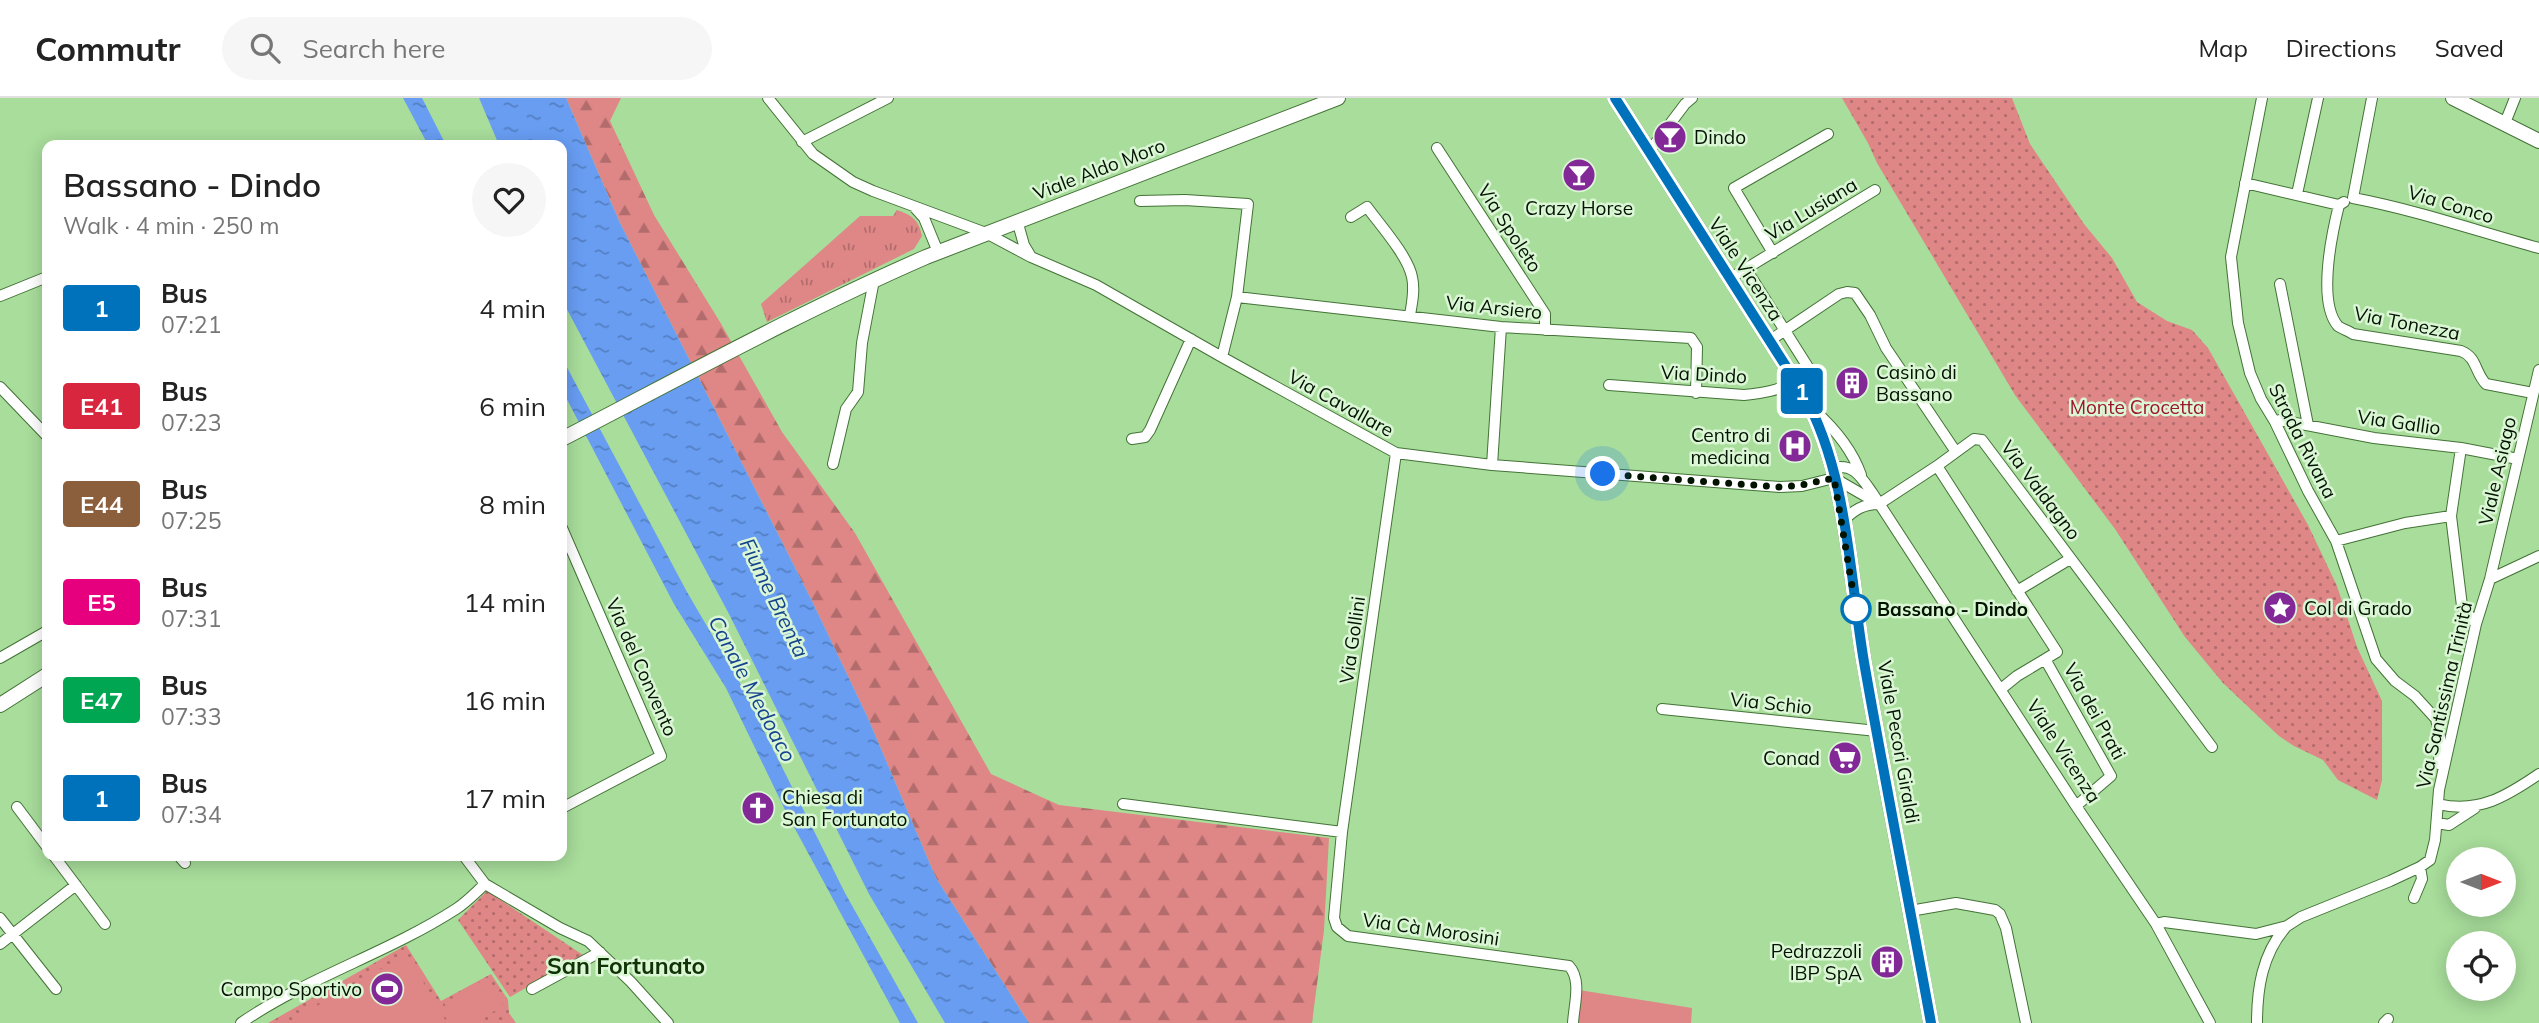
<!DOCTYPE html>
<meta charset="utf-8">
<style>
:root{--surface:#fff;--page:#f6f6f6;--text:#222;--muted:#767676;--line:#e0e0e0}
body{margin:0;font-family:Mulish,sans-serif;background:var(--page);color:var(--text);height:100vh;display:flex;flex-direction:column;font-size:26px;white-space:nowrap}
*{box-sizing:border-box;margin:0}
p{font-size:23px;color:var(--muted)}
.icon{flex:none;width:38px;height:38px;fill:none;stroke:currentColor;stroke-width:2;stroke-linecap:round;stroke-linejoin:round}
.map{position:relative;flex:1;overflow:hidden}
.sheet{position:absolute;left:42px;top:42px;width:525px;height:721px;display:flex;flex-direction:column;background:var(--surface);border-radius:14px;box-shadow:0 4px 18px #0003}
.sheet>*{flex:none}
.badge{padding:0 14px;border-radius:5px;font-size:24px;line-height:46px}
.needle{width:46px;rotate:90deg}
.controls{position:absolute;left:2446px;top:749px;display:grid;gap:14px}
.controls a{display:grid;place-items:center;width:70px;height:70px;border-radius:50%;background:var(--surface);box-shadow:0 4px 18px #0003;font-size:35px}
.you{position:absolute;width:35px;height:35px;margin:-18px;border:5px solid #fff;border-radius:50%;background:#1a73e8;box-shadow:0 0 0 10px #1a73e833}
.map>.badge{position:absolute;translate:-50% -50%;box-shadow:0 0 0 4px #fff}
.round{display:grid;place-items:center;flex:none;width:74px;height:74px;border-radius:37px;background:var(--page)}
.overview{display:flex;align-items:center;justify-content:space-between;height:119px;padding:0 21px}
h1{font-size:33px;font-weight:600;line-height:52px}
ul{padding:0;list-style:none}
li{display:flex;align-items:center;gap:21px;height:98px;padding:0 21px}
li div{flex:1}
li b{display:block;font-size:26px}
li em{font-style:normal}
li .badge{min-width:77px;font-weight:700;text-align:center}
header{display:flex;align-items:center;gap:42px;box-sizing:border-box;height:98px;padding:0 35px;background:var(--surface);border-bottom:2px solid var(--line)}
header strong{font-size:33px}
nav{display:flex;gap:38px;margin-inline-start:auto;font-size:24px}
.search{width:490px;height:63px;background:var(--page);display:flex;align-items:center;gap:18px;box-sizing:border-box;padding:0 24px;border-radius:38px;color:var(--muted);font-size:26px}
.map>svg:first-child{display:block}
.grass{fill:url(#grass-tufts)}
.forest{fill:url(#forest-firs)}
.park{fill:url(#park-dots)}
.pitch{fill:#df8687}
.water{fill:url(#water-ripples)}
.lines{fill:none;stroke-linecap:round;stroke-linejoin:round}
.minor-casing{stroke:#437336;stroke-width:12}
.major-casing{stroke:#437336;stroke-width:16}
.minor{stroke:#fff;stroke-width:10}
.major{stroke:#fff;stroke-width:14}
.line-casing{stroke:#fff;stroke-width:16}
.line{stroke:#0072bc;stroke-width:10}
.walk{stroke:#021300;stroke-width:7;stroke-dasharray:0 12.6}
.stop-dot{fill:#fff;stroke:#0072bc;stroke-width:3.5}
.labels{text-anchor:middle;stroke-width:5;stroke-linejoin:round;paint-order:stroke}
.poi-label{font-size:19px;fill:#021300;stroke:#dbf6d5;text-anchor:start}
.street-label{font-size:19px;fill:#021300;stroke:#dbf6d5}
.park-label{font-size:19px;fill:#9d162d;stroke:#dbf6d5}
.stop-label{font-size:19px;font-weight:bold;fill:#021300;stroke:#dbf6d5;text-anchor:start}
.water-label{font-size:21px;font-style:italic;fill:#14448e;stroke:#dbf6d5}
.quarter-label{font-size:23px;font-weight:bold;fill:#0f3305;stroke:#dbf6d5}
</style>
<header>
<strong>Commutr</strong>
<div class="search"><svg class="icon" aria-label="search" viewBox="0 0 24 24"><circle cx="10" cy="10" r="6"/><path d="M15 15l6 6"/></svg>Search here</div>
<nav><a>Map</a><a>Directions</a><a>Saved</a></nav>
</header>
<div class="map">
<svg width="2539" height="925" viewBox="0 0 2539 925">
<defs>
<pattern id="grass-tufts" width="24" height="20" patternUnits="userSpaceOnUse" patternTransform="scale(1.75)"><rect width="24" height="20" fill="#df8687"/><path d="M3 7l-1-3M5 7V3M7 7l1-3M15 17l-1-3M17 17v-4M19 17l1-3" fill="none" stroke="#b36c6c"/></pattern>
<pattern id="forest-firs" width="22" height="20" patternUnits="userSpaceOnUse" patternTransform="scale(1.75)"><rect width="22" height="20" fill="#df8687"/><path d="M5 1l3.5 6h-7zM16 11l3.5 6h-7z" fill="#b36c6c"/></pattern>
<pattern id="park-dots" width="8" height="8" patternUnits="userSpaceOnUse" patternTransform="scale(1.75)"><rect width="8" height="8" fill="#df8687"/><path d="M2 2h.1M6 6h.1" fill="none" stroke="#b36c6c" stroke-width="1.8" stroke-linecap="round"/></pattern>
<pattern id="water-ripples" width="26" height="14" patternUnits="userSpaceOnUse" patternTransform="scale(1.75)"><rect width="26" height="14" fill="#689df2"/><path d="M2 4q2-2 4 0t4 0M15 11q2-2 4 0t4 0" fill="none" stroke="#537fc2"/></pattern>
</defs>
<rect width="100%" height="100%" fill="#a8dd9b"/>
<path class="grass" d="M897 112C912 117 919 122 922 138L914 151 767 224 761 206 860 118H893Z"/>
<path class="forest" d="M566 0H621L610 23 654 117 720 224 782 334 855 435 991 676 1059 707 1329 740 1324 832 1312 925H1029L936 780 867 618 812 503 620 125Z"/>
<path class="park" d="M1842 0H2012L2030 46 2084 126 2112 160 2137 204 2167 223 2192 232 2208 250 2308 427 2337 488 2357 549 2382 603V682L2377 702 2338 682 2323 662 2294 648 2279 638 2223 585 2185 539 2115 431 2015 297 1877 65 1868 45Z
M487 793 583 857 510 899 458 822Z
M406 847 441 903 491 876 508 902 509 915 516 925H268Z"/>
<path class="pitch" d="M407 856 447 925H287Z
M487 880 503 908 474 925H455L444 905Z
M1579 892 1692 910 1691 925H1576Z"/>
<path class="water" d="M403 0H422L446 47H428Z
M479 0H566L620 125 812 503 867 618 936 780 1029 925H945L869 796 729 516 562 202V47H499Z
M562 260 687 494 739 583 845 795 918 925H900L787 716 726 590 674 506 562 292Z"/>
<g class="lines">
<defs>
<path id="minor" d="M768 0 813 56 853 84 873 93 986 135 1031 159 1096 187 1222 259 1396 355 1492 367 1780 389 1802 388 1834 380 1879 406
M2262 0 2231 159 2238 225 2250 275 2261 301 2275 324 2308 393 2336 443 2376 561 2395 583 2415 598 2436 621 2440 640 2439 666 2443 668
M2505 25 2515 0
M802 44 888 0
M1437 50 1545 216V232
M1648 55 1685 6 1692 0
M2245 85 2339 107 2344 104
M2297 96 2318 0
M2353 100C2416 112 2477 133 2539 150
M2353 100 2372 0
M1140 103 1185 102 1248 106 1237 199 1222 259
M2339 107C2332 135 2317 204 2338 228 2342 231 2349 233 2353 236L2461 253C2477 259 2475 275 2486 286L2533 295
M915 110 924 120 938 154
M1351 119 1367 109C1380 127 1408 158 1412 179 1415 192 1412 205 1410 217
M1017 122 1024 147 1030 157
M1773 155 1734 90 1828 36
M1746 171 1818 285 1803 295
M1729 181 1875 92
M2280 186 2308 327
M0 198 47 179
M1237 199 1501 229 1691 240 1697 249 1696 295
M1769 243 1839 196 1847 194 1855 195 1870 217 1886 250 1956 354
M1609 287 1744 297C1763 295 1778 293 1795 283
M0 289 47 338
M1814 312C1834 330 1852 351 1861 377
M2275 324 2280 322 2374 340 2461 350 2518 361
M1132 341 1145 339 1150 332 1191 241
M1396 355 1342 734 1334 820 1337 829 1348 838 1569 868C1582 882 1574 907 1573 925
M833 366 846 311 858 294 862 245 874 182
M1492 367 1501 229
M1937 368 2057 554 2017 578 2001 591
M1832 370C1854 365 1861 379 1873 396L2076 708 2156 826 2210 925
M1879 406 1937 368 1974 341 1982 342 2212 649
M2451 418 2462 508 2476 526
M1843 423C1854 412 1863 406 1879 406
M562 430 661 658 562 710
M2336 443 2405 425 2451 418 2461 350
M2490 481 2539 458
M2017 493 2070 461
M0 560 47 533
M2045 561 2111 678 2076 708
M1662 611 1877 633
M1123 706 1342 734
M2438 706C2478 716 2507 698 2539 676
M17 709 47 749
M2437 725 2449 727 2475 710
M54 758 105 826
M179 758 185 765
M464 758 485 786 560 830 588 843 631 884 668 925
M2414 800 2422 781 2420 769
M1910 813 1956 805 1995 812 2000 816 2006 830 2026 925
M0 820 56 891
M2156 826 2164 824 2256 836 2287 828 2301 819 2390 783 2420 769 2430 762 2435 742 2439 692 2476 526 2490 481 2539 272
M0 846 76 787
M532 891 600 854
M241 925C308 879 388 855 456 811 467 804 476 794 485 786
M2257 925C2257 891 2262 857 2285 830
M2384 925 2388 921"/>
<path id="major" d="M1615 0 1803 295C1848 375 1849 475 1864 564 1885 684 1909 805 1931 925
M2453 0 2539 43
M562 341C682 279 802 213 926 159L1338 0
M0 607 47 577"/>
</defs>
<use href="#minor" class="minor-casing"/>
<use href="#major" class="major-casing"/>
<use href="#minor" class="minor"/>
<use href="#major" class="major"/>
</g>
<g class="lines">
<defs>
<path id="line" d="M1615 0 1803 295C1848 375 1849 475 1864 564 1885 684 1909 804 1931 925"/>
</defs>
<use href="#line" class="line-casing"/>
<use href="#line" class="line"/>
<path class="walk" d="M1603 376 1780 389 1802 387 1834 380 1857 518 1856 511"/>
</g>
<defs>
<symbol id="bar-disc" viewBox="-11 -11 22 22"><circle r="9.5" fill="#822997" stroke="#dbf6d5"/><path d="M-6-5H6L.8 .8V4.5H3.5V6h-7V4.5H-.8V.8Z" fill="#fff"/></symbol>
<symbol id="building-disc" viewBox="-11 -11 22 22"><circle r="9.5" fill="#822997" stroke="#dbf6d5"/><path d="M-4-6H4V6H1V3H-1V6H-4ZM-2.5-4.3h1.7v1.8h-1.7ZM.8-4.3h1.7v1.8H.8ZM-2.5-1h1.7V.8h-1.7ZM.8-1h1.7V.8H.8Z" fill="#fff"/></symbol>
<symbol id="hospital-disc" viewBox="-11 -11 22 22"><circle r="9.5" fill="#822997" stroke="#dbf6d5"/><path d="M-5-5h3v3.5h4V-5h3V5h-3V1.5h-4V5h-3Z" fill="#fff"/></symbol>
<symbol id="sight-disc" viewBox="-11 -11 22 22"><circle r="9.5" fill="#822997" stroke="#dbf6d5"/><path d="M0-6L1.8-2.2L6-1.7L2.9 1.2L3.7 5.4L0 3.3L-3.7 5.4L-2.9 1.2L-6-1.7L-1.8-2.2Z" fill="#fff"/></symbol>
<symbol id="supermarket-disc" viewBox="-11 -11 22 22"><circle r="9.5" fill="#822997" stroke="#dbf6d5"/><path d="M-6-5.5h2.5l.6 2H6L4.5 2H-2.5L-4.4-4H-6ZM-1.5 3.2a1.3 1.3 0 1 0 .1 0ZM3 3.2a1.3 1.3 0 1 0 .1 0Z" fill="#fff"/></symbol>
<symbol id="church-disc" viewBox="-11 -11 22 22"><circle r="9.5" fill="#822997" stroke="#dbf6d5"/><path d="M-1.2-6h2.4v3.5h3.3v2.4h-3.3V6h-2.4V-.1h-3.3v-2.4h3.3Z" fill="#fff"/></symbol>
<symbol id="stadium-disc" viewBox="-11 -11 22 22"><circle r="9.5" fill="#822997" stroke="#dbf6d5"/><path d="M0-5a6.5 5 0 1 0 0 10a6.5 5 0 1 0 0-10ZM-3.5-1.8h7v3.6h-7Z" fill="#fff"/></symbol>
</defs>
<g fill-rule="evenodd">
<use href="#bar-disc" x="1651" y="20" width="38" height="38"/>
<use href="#bar-disc" x="1560" y="58" width="38" height="38"/>
<use href="#building-disc" x="1833" y="266" width="38" height="38"/>
<use href="#hospital-disc" x="1776" y="329" width="38" height="38"/>
<use href="#sight-disc" x="2261" y="491" width="38" height="38"/>
<use href="#supermarket-disc" x="1826" y="641" width="38" height="38"/>
<use href="#church-disc" x="739" y="691" width="38" height="38"/>
<use href="#building-disc" x="1868" y="845" width="38" height="38"/>
<use href="#stadium-disc" x="368" y="872" width="38" height="38"/>
</g>
<circle class="stop-dot" cx="1856" cy="511" r="14"/>
<g class="labels">
<g class="poi-label">
<text x="1694" y="46">Dindo</text>
<text x="1579" y="117" text-anchor="middle">Crazy Horse</text>
<text x="1876" y="281">Casinò di<tspan x="1876" dy="22">Bassano</tspan></text>
<text x="1770" y="344" text-anchor="end">Centro di<tspan x="1770" dy="22">medicina</tspan></text>
<text x="2304" y="517">Col di Grado</text>
<text x="1820" y="667" text-anchor="end">Conad</text>
<text x="782" y="706">Chiesa di<tspan x="782" dy="22">San Fortunato</tspan></text>
<text x="1862" y="860" text-anchor="end">Pedrazzoli<tspan x="1862" dy="22">IBP SpA</tspan></text>
<text x="362" y="898" text-anchor="end">Campo Sportivo</text>
</g>
<g class="street-label">
<text transform="translate(1099 71) rotate(-21)" y="7">Viale Aldo Moro</text>
<text transform="translate(2451 106) rotate(17)" y="7">Via Conco</text>
<text transform="translate(1811 111) rotate(-31)" y="7">Via Lusiana</text>
<text transform="translate(1510 130) rotate(57)" y="7">Via Spoleto</text>
<text transform="translate(1746 171) rotate(57)" y="7">Viale Vicenza</text>
<text transform="translate(1494 209) rotate(6)" y="7">Via Arsiero</text>
<text transform="translate(2407 225) rotate(11)" y="7">Via Tonezza</text>
<text transform="translate(1704 276) rotate(3)" y="7">Via Dindo</text>
<text transform="translate(1341 305) rotate(29)" y="7">Via Cavallare</text>
<text transform="translate(2399 324) rotate(8)" y="7">Via Gallio</text>
<text transform="translate(2303 343) rotate(63)" y="7">Strada Rivana</text>
<text transform="translate(2497 373) rotate(-77)" y="7">Viale Asiago</text>
<text transform="translate(2041 392) rotate(53)" y="7">Via Valdagno</text>
<text transform="translate(1352 542) rotate(-82)" y="7">Via Gollini</text>
<text transform="translate(642 569) rotate(66)" y="7">Via del Convento</text>
<text transform="translate(2444 597) rotate(-77)" y="7">Via Santissima Trinità</text>
<text transform="translate(1771 605) rotate(6)" y="7">Via Schio</text>
<text transform="translate(2095 613) rotate(61)" y="7">Via dei Prati</text>
<text transform="translate(1899 644) rotate(80)" y="7">Viale Pecori Giraldi</text>
<text transform="translate(2064 653) rotate(57)" y="7">Viale Vicenza</text>
<text transform="translate(1431 831) rotate(8)" y="7">Via Cà Morosini</text>
</g>
<g class="park-label">
<text x="2137" y="316">Monte Crocetta</text>
</g>
<g class="stop-label">
<text x="1877" y="518">Bassano - Dindo</text>
</g>
<g class="water-label">
<text transform="translate(774 500) rotate(64)" y="7">Fiume Brenta</text>
<text transform="translate(752 591) rotate(62)" y="7">Canale Medoaco</text>
</g>
<g class="quarter-label">
<text x="626" y="876">San Fortunato</text>
</g>
</g>
</svg>
<div class="controls">
<a><svg class="needle" viewBox="-14 -14 28 28"><path d="M0-13l5 13h-10z" fill="#e53935"/><path d="M0 13l5-13h-10z" fill="#767676"/></svg></a>
<a><svg class="icon" aria-label="locate" viewBox="0 0 24 24"><circle cx="12" cy="12" r="6"/><path d="M12 2v4M12 18v4M2 12h4M18 12h4"/></svg></a>
</div>
<div class="you" style="left:1603px;top:376px"></div>
<b class="badge" style="left:1802px;top:293px;background:#0072bc;color:#fff">1</b>
<section class="sheet">
<div class="overview"><div><h1>Bassano - Dindo</h1><p>Walk · 4 min · 250 m</p></div><a class="round"><svg class="icon" aria-label="heart" viewBox="0 0 24 24"><path d="M12 20l-8-8c-3-5 5-10 8-4 3-6 11-1 8 4z"/></svg></a></div>
<ul>
<li><span class="badge" style="background:#0072bc;color:#fff">1</span><div><b>Bus</b><p>07:21</p></div><em>4 min</em></li>
<li><span class="badge" style="background:#d7263d;color:#fff">E41</span><div><b>Bus</b><p>07:23</p></div><em>6 min</em></li>
<li><span class="badge" style="background:#8b5e3c;color:#fff">E44</span><div><b>Bus</b><p>07:25</p></div><em>8 min</em></li>
<li><span class="badge" style="background:#e6007e;color:#fff">E5</span><div><b>Bus</b><p>07:31</p></div><em>14 min</em></li>
<li><span class="badge" style="background:#00a651;color:#fff">E47</span><div><b>Bus</b><p>07:33</p></div><em>16 min</em></li>
<li><span class="badge" style="background:#0072bc;color:#fff">1</span><div><b>Bus</b><p>07:34</p></div><em>17 min</em></li>
</ul>
</section>
</div>
